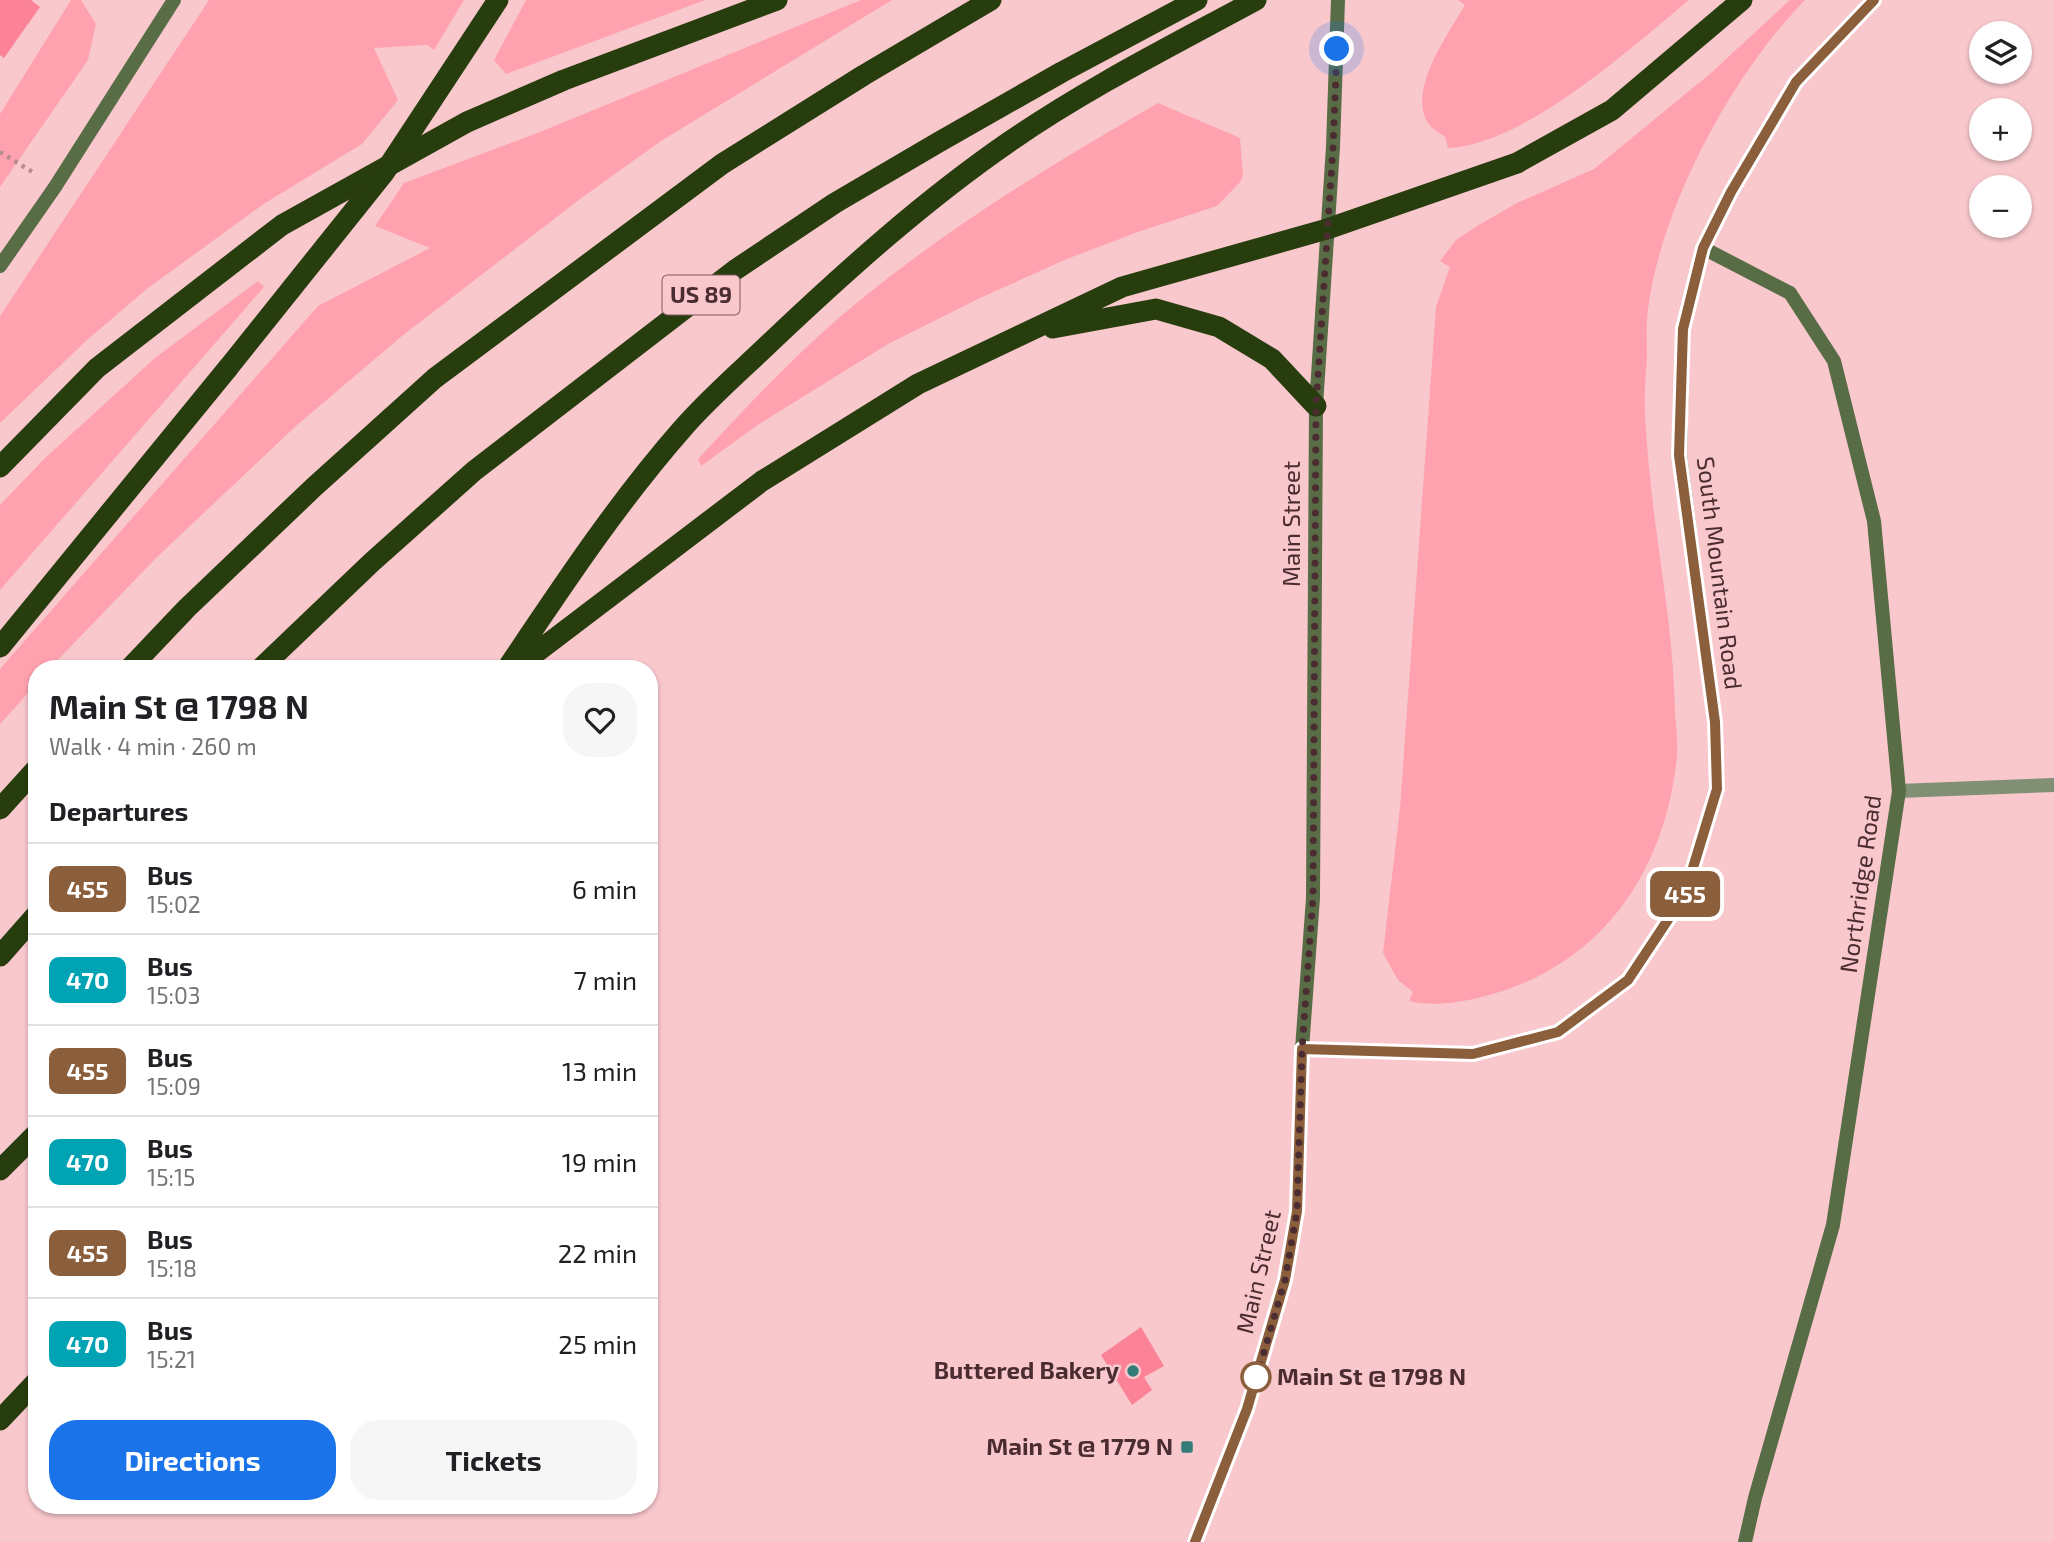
<!DOCTYPE html>
<meta charset="utf-8">
<style>
:root{--surface:#fff;--page:#f6f6f6;--text:#202124;--muted:#757577;--line:#e0e0e0;--accent:#1a73e8}
body{margin:0;font-family:"Exo 2",sans-serif;background:var(--page);color:var(--text);height:100vh;display:flex;flex-direction:column;font-size:26px;white-space:nowrap}
*{box-sizing:border-box;margin:0}
p{font-size:23px;color:var(--muted)}
.icon{flex:none;width:38px;height:38px;fill:none;stroke:currentColor;stroke-width:2;stroke-linecap:round;stroke-linejoin:round}
.map{position:relative;flex:1;overflow:hidden}
.drawer{position:absolute;left:28px;top:660px;width:630px;height:854px;display:flex;flex-direction:column;background:var(--surface);border-radius:28px;box-shadow:0 2px 5px #0004}
.drawer>*{flex:none}
.badge{padding:0 14px;border-radius:10px;font-size:24px;line-height:46px}
.fabs{position:absolute;left:1969px;top:21px;display:grid;gap:14px}
.fabs a{display:grid;place-items:center;width:63px;height:63px;border-radius:50%;background:var(--surface);box-shadow:0 2px 5px #0004;font-size:35px}
.you{position:absolute;width:35px;height:35px;margin:-18px;border:5px solid #fff;border-radius:50%;background:#1a73e8;box-shadow:0 0 0 10px #1a73e833}
.map>.badge{position:absolute;translate:-50% -50%;box-shadow:0 0 0 4px #fff}
h2{padding:0 21px;font-size:26px;line-height:63px}
.round{display:grid;place-items:center;flex:none;width:74px;height:74px;border-radius:28px;background:var(--page)}
.headline{display:flex;align-items:center;justify-content:space-between;height:119px;padding:0 21px}
h1{font-size:33px;font-weight:700;line-height:52px}
.primary-button{display:flex;gap:14px;margin-top:auto;padding:14px 21px}
.primary-button a{flex:1;height:80px;border-radius:28px;background:var(--accent);color:#fff;font-size:28px;font-weight:700;line-height:80px;text-align:center}
.primary-button a+a{background:var(--page);color:var(--text)}
ul{padding:0;list-style:none}
li{display:flex;align-items:center;gap:21px;height:91px;padding:0 21px;border-top:2px solid var(--line)}
li div{flex:1}
li b{display:block;font-size:26px}
li em{font-style:normal}
li .badge{min-width:77px;font-weight:700;text-align:center}
.map>svg:first-child{display:block}
.green{fill:#ffa1af}
.building{fill:#fb8297}
.lines{fill:none;stroke-linecap:round;stroke-linejoin:round}
.path{stroke:#b68c91;stroke-width:4.5;stroke-dasharray:3.5 5;stroke-linecap:butt}
.street{stroke:#818f74;stroke-width:14}
.secondary{stroke:#586c45;stroke-width:14}
.highway{stroke:#283d0e;stroke-width:21}
.highway-bridge{stroke:#283d0e;stroke-width:21}
.line-casing{stroke:#fff;stroke-width:16}
.line{stroke:#8b5e3c;stroke-width:10}
.walk{stroke:#4b2c31;stroke-width:7;stroke-dasharray:0 12.6}
.poi-dot{fill:#337c78;stroke:#f8c8cd;stroke-width:2.5}
.stop-dot{fill:#fff;stroke:#8b5e3c;stroke-width:3.5}
.labels{text-anchor:middle;stroke-width:5;stroke-linejoin:round;paint-order:stroke}
.shield{fill:#f8c8cd;stroke:#7f5b60;stroke-width:2}
.shield-label{font-size:23px;font-weight:bold;fill:#4b2c31}
.street-label{font-size:24px;fill:#4b2c31;stroke:#f8c8cd}
.poi-label{font-size:24px;font-weight:bold;fill:#4b2c31;stroke:#f8c8cd;text-anchor:end}
.stop-label{font-size:24px;font-weight:bold;fill:#4b2c31;stroke:#f8c8cd;text-anchor:start}
</style>
<div class="map">
<svg width="2054" height="1542" viewBox="0 0 2054 1542">
<rect width="100%" height="100%" fill="#f8c8cd"/>
<path class="green" d="M71 0H81L96 24 88 60 0 187V114Z
M209 0H464L434 50 427 45 374 48 398 100 362 144 265 203 148 288 88 339 0 423V316Z
M526 0H705L506 74 494 60Z
M861 0H892L661 141 580 199 402 336 297 425 156 558 50 668H37V683L0 724V669L318 306 430 248 375 226 404 183 540 132Z
M1458 0H1689C1631 48 1524 145 1448 148L1445 137C1440 133 1432 129 1428 123 1407 91 1448 34 1465 5Z
M1790 0H1805C1733 73 1661 206 1648 309 1646 325 1647 341 1647 357 1646 375 1644 394 1645 412 1648 480 1659 549 1668 617 1672 649 1674 681 1675 713 1676 727 1678 742 1677 756 1668 845 1628 926 1548 971 1513 991 1450 1011 1409 1001L1413 992 1398 980 1383 953 1400 808 1436 307 1450 267 1440 261 1456 240 1477 226 1517 203 1594 169 1711 73Z
M1158 103 1240 138 1243 176 1240 182 1217 206 1138 232 1067 259 980 298 888 344 759 424 701 466 698 459C752 401 807 342 869 293 960 220 1058 161 1158 103Z
M258 281 264 287 0 590V505L44 459 155 358Z"/>
<path class="building" d="M0 0H31L40 7 4 58 0 55Z
M1141 1327 1164 1366 1144 1377 1152 1390 1132 1405 1101 1355Z"/>
<g class="lines">
<path class="path" d="M0 152 34 173"/>
<path class="street" d="M1899 791 2054 785"/>
<path class="secondary" d="M1703 248 1790 293 1834 361 1874 521 1899 791 1833 1225 1755 1498 1745 1542
M0 266 55 187 174 0
M1302 1049 1473 1054 1558 1032 1628 980 1685 894 1717 789 1715 722 1680 455 1683 329 1703 248 1731 192 1796 82 1874 0
M1195 1542 1247 1409 1285 1280 1297 1211 1302 1049 1313 898 1316 406 1333 147 1338 0"/>
<path class="highway" d="M1053 328 1156 309 1219 327 1272 359 1316 406
M0 467 97 368 282 225 467 122 564 80 777 0
M0 647 228 368
M508 667C563 585 618 502 683 428 711 396 744 368 774 339 848 269 925 200 1009 142 1087 88 1173 45 1256 0
M130 668 187 608 314 487 435 378 722 164 864 75 991 0
M261 668 372 562 474 471 735 270 835 203 939 142 1062 72 1197 0
M516 668 762 481 918 384 1122 287 1327 229 1517 163 1612 110 1742 0
M0 809 37 768
M0 956 37 914
M0 1170 37 1133
M0 1420 37 1381"/>
<path class="highway-bridge" d="M228 368 384 173 498 0"/>
</g>
<g class="lines">
<defs>
<path id="line" d="M1195 1542 1247 1409 1285 1280 1297 1211 1302 1049 1473 1054 1558 1032 1628 980 1685 894 1717 789 1715 722 1679 455 1683 329 1703 248 1731 192 1796 82 1874 0"/>
</defs>
<use href="#line" class="line-casing"/>
<use href="#line" class="line"/>
<path class="walk" d="M1256 1377 1255 1383 1285 1280 1297 1211 1302 1049 1313 898 1316 406 1333 147 1337 49"/>
</g>
<g class="poi-dot">
<circle cx="1133" cy="1371" r="7"/>
<rect x="1180" y="1440" width="14" height="14" rx="3.5"/>
</g>
<circle class="stop-dot" cx="1256" cy="1377" r="14"/>
<g class="labels">
<rect class="shield" x="662.5" y="275.5" width="77" height="39" rx="5"/>
<g class="shield-label">
<text x="701" y="303">US 89</text>
</g>
<g class="street-label">
<text transform="translate(1292 524) rotate(-90)" y="8">Main Street</text>
<text transform="translate(1719 573) rotate(83)" y="8">South Mountain Road</text>
<text transform="translate(1861 884) rotate(-82)" y="8">Northridge Road</text>
<text transform="translate(1259 1272) rotate(-77)" y="8">Main Street</text>
</g>
<g class="poi-label">
<text x="1119" y="1379">Buttered Bakery</text>
<text x="1173" y="1455">Main St @ 1779 N</text>
</g>
<g class="stop-label">
<text x="1277" y="1385">Main St @ 1798 N</text>
</g>
</g>
</svg>
<div class="fabs">
<a><svg class="icon" aria-label="layers" viewBox="0 0 24 24"><path d="M12 4l9 5-9 5-9-5zM3 14l9 5 9-5"/></svg></a>
<a>+</a>
<a>−</a>
</div>
<div class="you" style="left:1337px;top:49px"></div>
<b class="badge" style="left:1685px;top:894px;background:#8b5e3c;color:#fff">455</b>
<section class="drawer">
<div class="headline"><div><h1>Main St @ 1798 N</h1><p>Walk · 4 min · 260 m</p></div><a class="round"><svg class="icon" aria-label="heart" viewBox="0 0 24 24"><path d="M12 20l-8-8c-3-5 5-10 8-4 3-6 11-1 8 4z"/></svg></a></div>
<h2>Departures</h2>
<ul>
<li><span class="badge" style="background:#8b5e3c;color:#fff">455</span><div><b>Bus</b><p>15:02</p></div><em>6 min</em></li>
<li><span class="badge" style="background:#00a3b4;color:#fff">470</span><div><b>Bus</b><p>15:03</p></div><em>7 min</em></li>
<li><span class="badge" style="background:#8b5e3c;color:#fff">455</span><div><b>Bus</b><p>15:09</p></div><em>13 min</em></li>
<li><span class="badge" style="background:#00a3b4;color:#fff">470</span><div><b>Bus</b><p>15:15</p></div><em>19 min</em></li>
<li><span class="badge" style="background:#8b5e3c;color:#fff">455</span><div><b>Bus</b><p>15:18</p></div><em>22 min</em></li>
<li><span class="badge" style="background:#00a3b4;color:#fff">470</span><div><b>Bus</b><p>15:21</p></div><em>25 min</em></li>
</ul>
<div class="primary-button"><a>Directions</a><a>Tickets</a></div>
</section>
</div>
